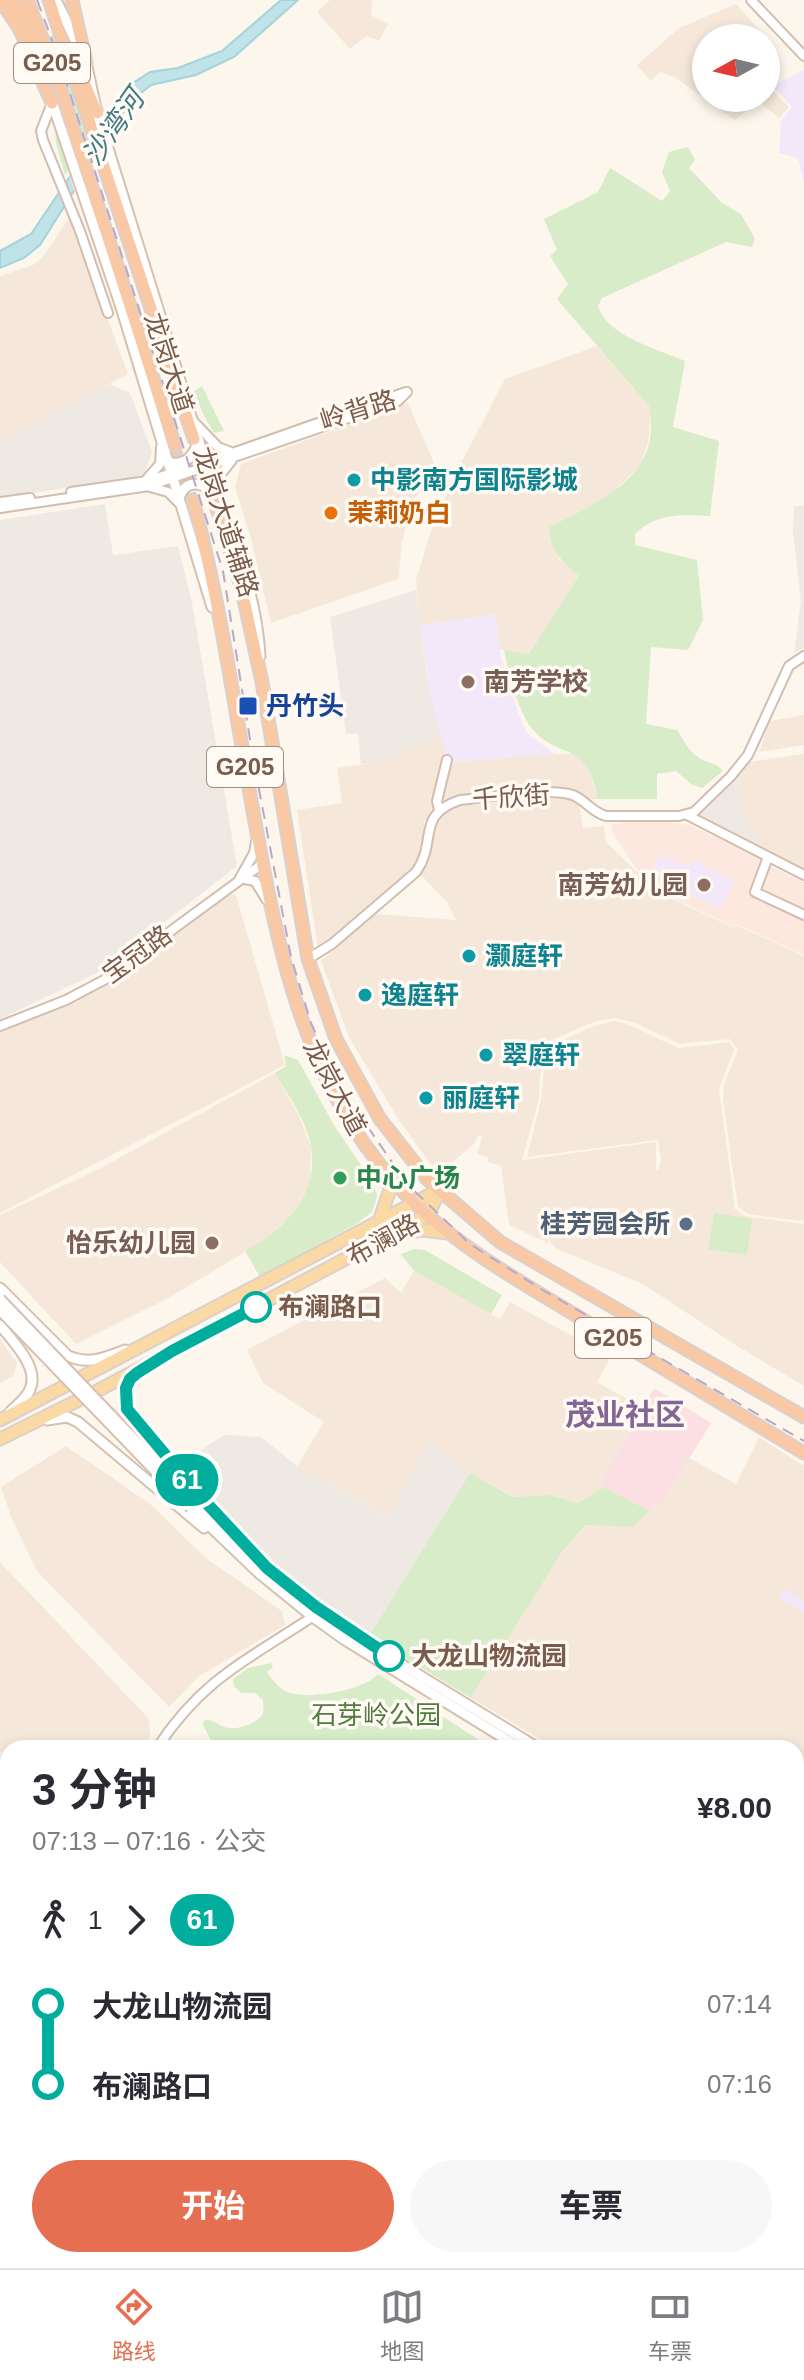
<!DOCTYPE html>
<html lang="zh">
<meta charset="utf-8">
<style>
:root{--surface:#fff;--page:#f7f7f7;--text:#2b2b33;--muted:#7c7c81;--line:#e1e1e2;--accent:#e76f51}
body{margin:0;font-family:Arial,"Noto Sans SC",sans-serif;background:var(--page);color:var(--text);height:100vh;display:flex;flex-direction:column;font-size:30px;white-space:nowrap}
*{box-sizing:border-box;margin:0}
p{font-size:26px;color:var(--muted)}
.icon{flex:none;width:44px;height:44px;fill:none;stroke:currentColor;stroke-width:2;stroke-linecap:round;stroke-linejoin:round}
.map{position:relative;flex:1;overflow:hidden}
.sheet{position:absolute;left:0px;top:1740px;width:804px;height:528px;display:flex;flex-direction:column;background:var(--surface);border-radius:24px 24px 0 0;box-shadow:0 4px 12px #0003}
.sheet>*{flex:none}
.badge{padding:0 16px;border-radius:26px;font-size:28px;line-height:52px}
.needle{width:52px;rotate:262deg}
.controls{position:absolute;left:692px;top:24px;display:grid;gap:16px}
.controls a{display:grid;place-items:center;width:88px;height:88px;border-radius:50%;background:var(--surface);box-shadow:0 4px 12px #0003;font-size:40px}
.map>.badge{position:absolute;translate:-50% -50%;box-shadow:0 0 0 4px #fff}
.legs{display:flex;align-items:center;gap:12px;height:88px;padding:0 32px;font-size:26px}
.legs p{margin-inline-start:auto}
.head{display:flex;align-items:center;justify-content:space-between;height:136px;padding:0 32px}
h1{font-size:44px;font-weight:700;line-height:60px}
.action{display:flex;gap:16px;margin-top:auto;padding:16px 32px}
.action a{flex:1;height:92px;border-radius:48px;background:var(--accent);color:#fff;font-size:32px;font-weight:700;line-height:92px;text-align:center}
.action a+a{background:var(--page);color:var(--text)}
ul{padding:0 32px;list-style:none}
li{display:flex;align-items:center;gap:28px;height:80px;font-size:30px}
li i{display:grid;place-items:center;width:12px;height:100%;margin:0 10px;background:currentColor}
li i::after{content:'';width:20px;height:20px;margin:-10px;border:6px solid;border-radius:50%;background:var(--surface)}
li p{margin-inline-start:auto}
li:first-child i{background:linear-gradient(#0000 50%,currentColor 0)}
li:last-child i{background:linear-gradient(currentColor 50%,#0000 0)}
.dock{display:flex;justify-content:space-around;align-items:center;height:112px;border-top:2px solid var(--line);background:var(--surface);font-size:22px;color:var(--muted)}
.dock a{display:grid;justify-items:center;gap:4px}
.dock .current{color:var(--accent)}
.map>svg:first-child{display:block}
.residential{fill:#f5e8da}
.commercial{fill:#fde8e0}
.industrial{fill:#efe9e4}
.education{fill:#f3e8fa}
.medical{fill:#fbdfe3}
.green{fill:#d8ecc9}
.water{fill:#bfe3e8;stroke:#a5d3da;stroke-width:2}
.pier{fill:#fdf6ec}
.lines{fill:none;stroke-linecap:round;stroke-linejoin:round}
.trunk-tunnel{stroke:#dcd0c4;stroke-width:11;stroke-dasharray:11 5.5;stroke-linecap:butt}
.tertiary-casing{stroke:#d1beb0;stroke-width:12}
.secondary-casing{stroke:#d6c0b0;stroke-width:13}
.primary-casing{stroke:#dad1cd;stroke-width:15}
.trunk-casing{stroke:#dad1cd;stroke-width:15}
.tertiary{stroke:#fff;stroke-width:8}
.secondary{stroke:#fff;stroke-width:9}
.primary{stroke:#fbd9a5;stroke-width:11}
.trunk{stroke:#f9c8a4;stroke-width:11}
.rail{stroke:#b9a8c9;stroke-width:2;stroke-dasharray:12 8;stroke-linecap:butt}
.secondary-bridge-casing{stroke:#d6c0b0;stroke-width:13;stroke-linecap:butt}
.secondary-bridge{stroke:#fff;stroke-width:9}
.line-1-casing{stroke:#fff;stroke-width:18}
.line-1{stroke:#01ad9c;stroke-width:12}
.culture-dot{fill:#0f9aa8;stroke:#fffaf3;stroke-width:3}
.food-dot{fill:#e8710a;stroke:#fffaf3;stroke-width:3}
.education-dot{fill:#8d6e63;stroke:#fffaf3;stroke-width:3}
.transit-dot{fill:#1a4fb4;stroke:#fffaf3;stroke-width:3}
.leisure-dot{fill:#2e9e5b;stroke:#fffaf3;stroke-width:3}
.service-dot{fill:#5c6f8a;stroke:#fffaf3;stroke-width:3}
.stop-1-dot{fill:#fff;stroke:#01ad9c;stroke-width:4}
.labels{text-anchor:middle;stroke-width:7;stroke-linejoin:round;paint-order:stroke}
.shield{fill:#fffaf3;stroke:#a28b7f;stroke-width:2}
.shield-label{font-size:24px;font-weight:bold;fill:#7a5c4d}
.street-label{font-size:26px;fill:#7a5c4d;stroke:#fffaf3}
.culture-label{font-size:26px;font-weight:bold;fill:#0d838f;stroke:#fffaf3;text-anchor:start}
.food-label{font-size:26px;font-weight:bold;fill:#c56008;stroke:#fffaf3;text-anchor:start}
.education-label{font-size:26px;font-weight:bold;fill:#785e54;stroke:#fffaf3;text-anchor:end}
.transit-label{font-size:26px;font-weight:bold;fill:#164399;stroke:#fffaf3;text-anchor:start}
.leisure-label{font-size:26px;font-weight:bold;fill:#27864d;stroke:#fffaf3;text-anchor:start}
.service-label{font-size:26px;font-weight:bold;fill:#4e5e75;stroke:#fffaf3;text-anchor:end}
.stop-label{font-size:26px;font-weight:bold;fill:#7a5c4d;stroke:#fffaf3;text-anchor:start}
.park-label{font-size:26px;fill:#537a41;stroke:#fffaf3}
.water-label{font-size:28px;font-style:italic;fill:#437c86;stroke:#fffaf3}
.quarter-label{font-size:30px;font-weight:bold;fill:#846695;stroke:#fffaf3}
</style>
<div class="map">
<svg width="804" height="2268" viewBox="0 0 804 2268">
<rect width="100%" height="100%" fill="#fdf6ec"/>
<path class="residential" d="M330 0H372L371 15 388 24 379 41 367 36 350 49 317 12Z
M736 4 765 36 706 38V98H766V83L789 107 779 118 758 101 735 120 676 78 660 72 651 81 637 65 679 28Z
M70 216 128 374 0 442V276L33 265 43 257Z
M597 346 649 406 651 417 648 442 640 466 606 499 549 527 558 558 580 576 529 654 500 649 495 614 420 626 416 580 431 531 455 475 505 379Z
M408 403 435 465 417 496 408 519 402 542 398 579 271 623 251 539 235 487 241 464Z
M804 715V745L759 752 770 721Z
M441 736 445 755 428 821H425L421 848 415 865 318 948 297 810 342 803 337 768 374 763Z
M555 754H575L583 760 590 771 597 799 586 800 555 790 442 800 449 762Z
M804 754V870L762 847 739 805 737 775 749 762Z
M569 798 579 805 583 828 604 826 606 842 636 871 675 877 671 898 734 928 736 925 804 956V1220L800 1221 748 1214 738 1207 723 1101 724 1084 738 1050 730 1039 680 1044 633 1022 614 1018 594 1022 552 1040 541 1061 539 1099 522 1160 656 1142V1170L659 1169 661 1160 658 1140 527 1157 541 1100 545 1061 556 1043 593 1026 615 1021 632 1026 678 1048 730 1042 734 1050 719 1089 735 1209 745 1216 804 1224V1386L737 1346 643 1284 557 1249 550 1242 549 1235 548 1243 509 1225 501 1166 488 1162V1157L477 1154 482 1137 478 1136 474 1144 438 1174 400 1122 349 1037 321 961 375 914 456 920 447 902 420 874 427 860 433 827 443 811 456 806Z
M225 894 236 895 285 1065 0 1213V1032L107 984Z
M275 1073 299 1116 311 1147 310 1184 293 1215 260 1243 167 1299 76 1344 0 1262V1215L99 1169Z
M414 1271 500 1319 510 1302 611 1357 597 1382 643 1408 602 1483 604 1487 578 1503 550 1495 514 1497 470 1473 430 1443 389 1517 297 1466 324 1422 263 1383 247 1350 385 1278 401 1293Z
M0 1339 17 1363 13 1376 0 1383Z
M759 1437 804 1466V1851L796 1865V1748H555L471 1698 562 1552 587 1525 633 1527 666 1496 689 1458 736 1484Z
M66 1446 150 1504 207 1559 282 1611 285 1625 198 1677 169 1707 37 1571 11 1517 1 1487Z
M0 1562 149 1719 150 1736 142 1748H8V1758L0 1751Z
M0 1786 8 1796V1914L0 1921Z
M100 2260H184L166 2268H104Z"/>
<path class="commercial" d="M645 819 689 825 764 859 763 863 804 882V955L736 924 734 927 671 897 674 888 720 908 692 860 689 867 659 855 654 872 637 870 614 836 611 825Z"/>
<path class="industrial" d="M109 384 130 393 152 452 144 476 0 498V442Z
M105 504 113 555 178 546 192 603 237 866 103 970 0 1019V520Z
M794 506H804V648L794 653 801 601 793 531Z
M416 590 426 671 441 736 374 763 361 764 358 734H346L330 617Z
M737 775 739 805 762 847 700 815Z
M224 1435 261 1437 297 1466 388 1517 430 1443 470 1473 369 1636 288 1579 233 1523 182 1463Z"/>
<path class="education" d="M804 70V182L798 158 779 153 781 121 792 107 772 86Z
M495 614 501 657 521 721 528 734 555 754 449 762 444 760 445 755 430 693 420 626Z
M659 855 689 867 692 859 734 881 721 908 674 888 676 876 654 872Z
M785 1589 804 1601V1613L779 1598Z
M8 1941V2087L0 2076V1948Z
M210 2260H250L252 2268H194Z"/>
<path class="medical" d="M654 1388 711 1423 666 1496 650 1511 604 1487 601 1483Z"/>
<path class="green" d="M78 24 108 127 86 143 65 175 56 143 55 125 25 47Z
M688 147 695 160 689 168 722 203 741 214 755 239 752 247 726 242 602 298 598 306C607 336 657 349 685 361L673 427 719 441 710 516C681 515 659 512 635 534V545L697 560 703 620 688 650 651 647 646 724 677 730C685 742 690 755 705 761 714 765 717 763 723 771L702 788 691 784 676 771 657 774V799H597C589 738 555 761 530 726 516 705 509 674 504 650L529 654 579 576C561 560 551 554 549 527 599 502 664 476 649 406L557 299 568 284 550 256 557 250 544 219 598 192 610 168 662 201 670 191 662 172 669 152Z
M202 386 224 431 214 433 204 416 194 391Z
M284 1055 298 1060 335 1127 374 1184 377 1197 372 1212 356 1224 260 1277 245 1251C284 1230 319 1195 311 1147 307 1121 288 1095 275 1073L286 1066Z
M714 1213 752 1219 747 1255 708 1249Z
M414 1249 425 1250 502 1295 491 1314 414 1271 401 1254Z
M470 1473 513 1497 550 1495 578 1503 604 1487 650 1511 633 1527 586 1525 562 1552 471 1698 369 1636Z
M271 1663 273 1667 267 1672C271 1678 278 1687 285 1691 305 1701 364 1691 378 1674L482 1742 477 1748H215L203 1725 204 1720C214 1719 218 1726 228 1728 238 1730 259 1723 263 1713 264 1710 263 1703 263 1700L255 1693H241L234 1686 233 1679 248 1668Z
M796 1926 804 1931V2268H276L274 2260H796Z"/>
<path class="water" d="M281 0H298L234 57 196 75 151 85 130 102 40 245 24 258 0 268V251L31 234 110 117 124 89 150 72 178 68 222 51Z"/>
<path class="pier" d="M108 111 114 136 76 196 69 174Z"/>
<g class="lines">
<path class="trunk-tunnel" d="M175 446 193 501"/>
<defs>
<path id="tertiary" d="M751 0 804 56
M52 103 41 131 43 140 80 231 108 313
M193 421 218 447 231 452
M204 463 406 392
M146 480 160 464 161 447
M150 487 168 492 179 503
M71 492 147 481 187 468
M219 494 221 474 232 460
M0 502 30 498
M0 508 149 486 398 401 407 392
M439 810 437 801 447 760
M687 815 804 875
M256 842 254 853 240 878 255 881 266 899
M768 857 755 892 804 915
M308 959 332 944 416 872C438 841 415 815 460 800 490 797 540 788 569 794 584 797 589 811 606 816H679L694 812 731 776 748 755 789 666 804 656
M0 1026 66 1000 104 980 262 864
M157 1748C205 1675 252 1658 321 1611
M0 1937 8 1930
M257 2260 260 2268"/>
<path id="secondary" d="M56 0 86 62 97 113C131 222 165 330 198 439 220 511 256 579 260 656
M51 99 121 307 212 607
M166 457 170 463C187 465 193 456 199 441
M179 497C188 477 202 484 217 493
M0 1288 68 1356C89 1365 104 1358 125 1350
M0 1325C13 1342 43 1370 28 1393 24 1400 16 1406 10 1412
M137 1373C125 1383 123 1394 127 1409L221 1519
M47 1420 67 1417 78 1422 204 1528
M196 1504 316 1607 370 1645 538 1748
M191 1508 260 1574 313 1617 345 1640 520 1748
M796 1906 804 1911
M796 1919 804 1924
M0 2081 8 2093
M0 2092 8 2105
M90 2260 94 2268
M99 2260 103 2268"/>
<path id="primary" d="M379 1222 390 1189 385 1170
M403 1233 423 1230 449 1233
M0 1420 439 1190
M0 1439 95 1392 428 1215 440 1190"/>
<path id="trunk" d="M0 0 19 28 52 103
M13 0 23 21
M27 0 52 63 175 446
M49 0 194 439
M72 0 86 62
M25 12 39 60
M82 78 97 113
M213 496 241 586 262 682 308 959 336 1039 380 1119 428 1180 500 1242 804 1417
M193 501C219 598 233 696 250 794 276 942 302 1094 415 1204 466 1252 526 1285 585 1321 658 1365 731 1409 804 1453"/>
</defs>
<use href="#tertiary" class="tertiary-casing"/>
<use href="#secondary" class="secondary-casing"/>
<use href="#primary" class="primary-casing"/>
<use href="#trunk" class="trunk-casing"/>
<use href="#tertiary" class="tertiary"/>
<use href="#secondary" class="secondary"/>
<use href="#primary" class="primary"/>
<use href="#trunk" class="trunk"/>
<path class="rail" d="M37 0 58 56 223 571 253 758 291 957 311 1023 334 1074 352 1104 407 1184 470 1244 541 1289 804 1441"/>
<defs>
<path id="secondary-bridge" d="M0 1299 196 1504
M0 1310 191 1508"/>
</defs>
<use href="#secondary-bridge" class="secondary-bridge-casing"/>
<use href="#secondary-bridge" class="secondary-bridge"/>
</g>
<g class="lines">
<defs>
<path id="line-1" d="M256 1307 172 1351 137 1373 130 1379 126 1388 127 1409 199 1495 267 1568 316 1607 389 1656"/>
</defs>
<use href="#line-1" class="line-1-casing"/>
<use href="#line-1" class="line-1"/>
</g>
<g class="culture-dot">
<circle cx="354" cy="480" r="8"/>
<circle cx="469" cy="956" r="8"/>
<circle cx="365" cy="995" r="8"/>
<circle cx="486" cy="1055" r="8"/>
<circle cx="426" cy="1098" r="8"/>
</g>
<circle class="food-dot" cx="331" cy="513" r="8"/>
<g class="education-dot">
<circle cx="468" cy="682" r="8"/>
<circle cx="704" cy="885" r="8"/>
<circle cx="212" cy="1243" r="8"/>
</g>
<rect class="transit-dot" x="238" y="696" width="20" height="20" rx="4"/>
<circle class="leisure-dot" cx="340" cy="1178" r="8"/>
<circle class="service-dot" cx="686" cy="1224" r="8"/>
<g class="stop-1-dot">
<circle cx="256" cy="1307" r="14"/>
<circle cx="389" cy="1656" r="14"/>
</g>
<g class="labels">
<g class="shield">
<rect x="14" y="43" width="76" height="40" rx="6"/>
<rect x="207" y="747" width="76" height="40" rx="6"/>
<rect x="575" y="1318" width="76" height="40" rx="6"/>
</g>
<g class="shield-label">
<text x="52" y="71">G205</text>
<text x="245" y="775">G205</text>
<text x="613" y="1346">G205</text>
</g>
<g class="street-label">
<text transform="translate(169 363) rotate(72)" y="9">龙岗大道</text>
<text transform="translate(358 410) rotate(-17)" y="9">岭背路</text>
<text transform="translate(226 522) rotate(72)" y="9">龙岗大道辅路</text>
<text transform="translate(511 797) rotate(-4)" y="9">千欣街</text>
<text transform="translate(137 954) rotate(-36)" y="9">宝冠路</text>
<text transform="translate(335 1087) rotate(62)" y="9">龙岗大道</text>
<text transform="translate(383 1240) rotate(-29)" y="9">布澜路</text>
</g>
<g class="culture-label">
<text x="370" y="489">中影南方国际影城</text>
<text x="485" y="965">灏庭轩</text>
<text x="381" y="1004">逸庭轩</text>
<text x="502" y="1064">翠庭轩</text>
<text x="442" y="1107">丽庭轩</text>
</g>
<g class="food-label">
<text x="347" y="522">茉莉奶白</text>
</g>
<g class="education-label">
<text x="484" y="691" text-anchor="start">南芳学校</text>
<text x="688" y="894">南芳幼儿园</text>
<text x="196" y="1252">怡乐幼儿园</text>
</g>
<g class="transit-label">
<text x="266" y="715">丹竹头</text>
</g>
<g class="leisure-label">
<text x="356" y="1187">中心广场</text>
</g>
<g class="service-label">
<text x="670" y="1233">桂芳园会所</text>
</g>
<g class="stop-label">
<text x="278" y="1316">布澜路口</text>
<text x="411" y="1665">大龙山物流园</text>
</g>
<g class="park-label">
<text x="376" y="1724">石芽岭公园</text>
</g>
<g class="water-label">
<text transform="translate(113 127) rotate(-55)" y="10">沙湾河</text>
</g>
<g class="quarter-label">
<text x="625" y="1425">茂业社区</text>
</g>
</g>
</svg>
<div class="controls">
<a><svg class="needle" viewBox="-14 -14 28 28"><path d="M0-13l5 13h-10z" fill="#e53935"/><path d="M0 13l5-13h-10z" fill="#7c7c81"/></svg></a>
</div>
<b class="badge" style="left:187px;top:1480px;background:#01ad9c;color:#fff">61</b>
<section class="sheet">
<div class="head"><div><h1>3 分钟</h1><p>07:13 – 07:16 · 公交</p></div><b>¥8.00</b></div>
<div class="legs"><svg class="icon" aria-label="walk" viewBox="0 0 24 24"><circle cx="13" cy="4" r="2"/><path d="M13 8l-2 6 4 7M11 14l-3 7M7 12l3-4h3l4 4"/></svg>1<svg class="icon" aria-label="forward" viewBox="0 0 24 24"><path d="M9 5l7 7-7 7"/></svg><b class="badge" style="background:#01ad9c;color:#fff">61</b></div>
<ul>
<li><i style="color:#01ad9c"></i><b>大龙山物流园</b><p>07:14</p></li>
<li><i style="color:#01ad9c"></i><b>布澜路口</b><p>07:16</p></li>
</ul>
<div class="action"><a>开始</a><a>车票</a></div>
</section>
</div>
<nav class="dock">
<a class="current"><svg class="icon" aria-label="directions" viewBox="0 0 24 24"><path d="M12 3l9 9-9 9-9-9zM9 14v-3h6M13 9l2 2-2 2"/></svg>路线</a>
<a><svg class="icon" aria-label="map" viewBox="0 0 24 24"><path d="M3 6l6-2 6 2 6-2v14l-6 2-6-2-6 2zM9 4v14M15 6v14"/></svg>地图</a>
<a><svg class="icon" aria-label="tickets" viewBox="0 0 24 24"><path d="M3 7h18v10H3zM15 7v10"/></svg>车票</a>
</nav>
